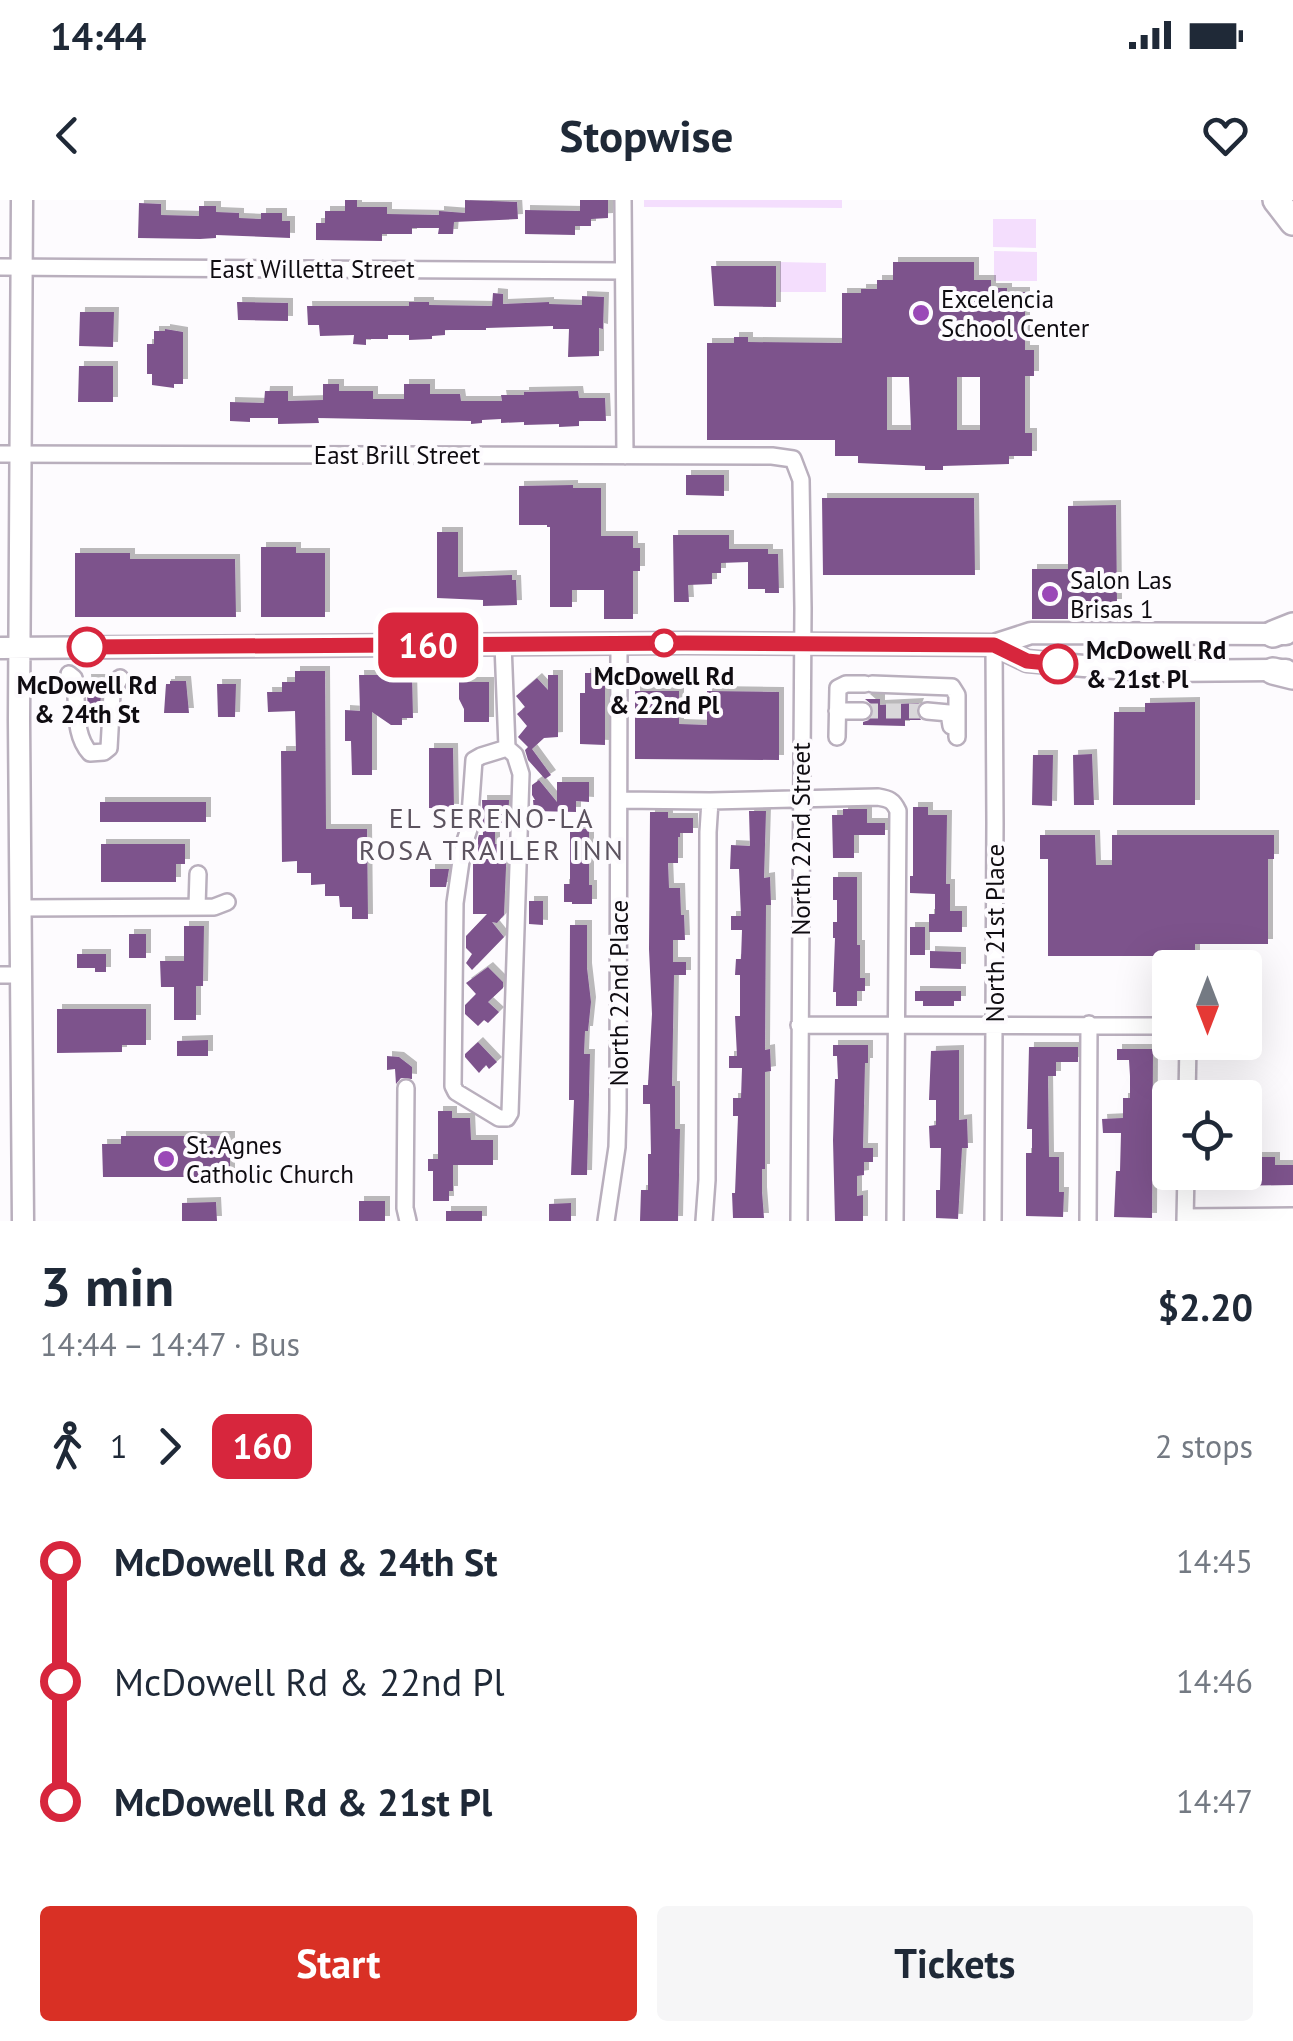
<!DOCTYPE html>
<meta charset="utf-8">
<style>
:root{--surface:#fff;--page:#f6f6f7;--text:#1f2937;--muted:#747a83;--accent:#d93025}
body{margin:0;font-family:"PT Sans",sans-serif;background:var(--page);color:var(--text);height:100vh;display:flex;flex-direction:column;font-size:38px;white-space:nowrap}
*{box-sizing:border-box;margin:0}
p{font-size:32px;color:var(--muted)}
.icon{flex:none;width:55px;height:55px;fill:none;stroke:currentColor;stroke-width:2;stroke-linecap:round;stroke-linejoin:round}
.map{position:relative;height:1021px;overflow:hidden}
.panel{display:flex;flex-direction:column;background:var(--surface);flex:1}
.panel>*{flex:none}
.badge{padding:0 20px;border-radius:15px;font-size:35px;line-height:65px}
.needle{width:65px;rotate:180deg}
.controls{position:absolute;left:1152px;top:750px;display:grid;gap:20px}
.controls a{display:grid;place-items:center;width:110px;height:110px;border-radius:10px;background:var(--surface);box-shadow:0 10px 40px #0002;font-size:50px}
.map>.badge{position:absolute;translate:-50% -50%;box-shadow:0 0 0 5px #fff}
.legs{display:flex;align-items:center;gap:15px;height:110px;padding:0 40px;font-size:32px}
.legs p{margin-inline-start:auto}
.headline{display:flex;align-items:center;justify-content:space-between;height:170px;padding:0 40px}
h1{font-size:55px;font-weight:600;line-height:75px}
.cta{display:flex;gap:20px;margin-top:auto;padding:20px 40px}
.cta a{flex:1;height:115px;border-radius:10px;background:var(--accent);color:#fff;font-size:40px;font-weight:600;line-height:115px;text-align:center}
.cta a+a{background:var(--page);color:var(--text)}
ul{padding:0 40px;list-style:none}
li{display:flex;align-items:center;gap:35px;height:120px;font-size:38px}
li i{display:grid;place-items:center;width:15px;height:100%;margin:0 12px;background:currentColor}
li i::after{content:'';width:25px;height:25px;margin:-12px;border:8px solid;border-radius:50%;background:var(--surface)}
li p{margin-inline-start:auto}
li:first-child i{background:linear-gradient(#0000 50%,currentColor 0)}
li:last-child i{background:linear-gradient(currentColor 50%,#0000 0)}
.status{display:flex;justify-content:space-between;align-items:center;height:70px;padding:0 50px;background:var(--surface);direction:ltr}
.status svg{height:28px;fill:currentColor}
header{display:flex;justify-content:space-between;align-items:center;height:130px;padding:0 40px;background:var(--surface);font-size:45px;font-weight:600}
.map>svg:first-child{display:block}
.garden{fill:#f4defd}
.building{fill:#7d538c;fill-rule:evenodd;filter:url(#shadow)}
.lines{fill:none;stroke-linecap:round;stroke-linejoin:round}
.minor-tunnel{stroke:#d9d7da;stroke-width:15;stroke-dasharray:15 8;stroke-linecap:butt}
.minor-casing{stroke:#b9afbd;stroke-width:20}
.major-casing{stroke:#b9afbd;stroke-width:25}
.highway-casing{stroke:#b9afbd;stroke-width:30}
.minor{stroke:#fff;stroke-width:15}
.major{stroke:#fff;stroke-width:20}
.highway{stroke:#fff;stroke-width:25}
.line-1-casing{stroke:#fff;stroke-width:22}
.line-1{stroke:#d7263d;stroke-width:15}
.poi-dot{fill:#9a48b7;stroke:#fdfbfe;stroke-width:4}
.stop-1-dot{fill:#fff;stroke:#d7263d;stroke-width:5}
.labels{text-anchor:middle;stroke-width:8;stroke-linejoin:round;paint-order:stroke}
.street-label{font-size:25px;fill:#0f0c11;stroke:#fdfbfe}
.poi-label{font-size:25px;fill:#0f0c11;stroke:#fdfbfe;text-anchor:start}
.stop-label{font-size:25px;font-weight:bold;fill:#0f0c11;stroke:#fdfbfe}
.neighbourhood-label{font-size:28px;letter-spacing:2.5px;fill:#5c535f;stroke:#fdfbfe}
</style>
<div class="status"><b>14:44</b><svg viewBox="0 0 49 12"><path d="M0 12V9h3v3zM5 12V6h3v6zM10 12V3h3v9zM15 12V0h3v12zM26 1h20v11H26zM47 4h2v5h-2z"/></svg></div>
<header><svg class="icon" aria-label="back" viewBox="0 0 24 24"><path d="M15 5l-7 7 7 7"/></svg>Stopwise<svg class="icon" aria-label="heart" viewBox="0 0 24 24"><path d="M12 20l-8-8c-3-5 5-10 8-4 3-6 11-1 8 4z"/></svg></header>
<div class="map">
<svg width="1293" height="1021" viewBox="0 0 1293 1021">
<defs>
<filter id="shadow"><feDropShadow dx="5" dy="-5" stdDeviation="0" flood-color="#0004"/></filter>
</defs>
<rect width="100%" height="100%" fill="#fdfbfe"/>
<path class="garden" d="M644 0H842V8L644 7Z
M993 19H1036V48L993 47Z
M994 51 1037 52V81H994Z
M780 62 826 63V92H780Z"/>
<path class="building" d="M345 0H357V7H387V14L439 15V11L465 13V0L517 2 518 19 454 22 453 34H438L439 28H412V34H382V41L316 40V23H325V11H345Z
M580 0H608V18L591 19V26H575V35L525 34V10L580 11Z
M139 3 161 4V15L199 16V6H216V12L239 13V18L261 19V13H282V21H290V38L216 35V38L200 39 138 38Z
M893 62H974V80H991V88H1007V92H1025V150H1034V176H1025V233H1032V256H1009V264L943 266V270H925V266L858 263V256H835V240H707V143H734V137H748V142L842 143V93H861V89H877V80H893ZM887 177H909L911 230H887ZM957 177H980V230H957Z
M711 66H776V107L714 106Z
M493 93 503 94V104L549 102V104L582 105V96L604 97 603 129 599 128V156L568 157 569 129H553V126L486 128V130H445V135L432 136V139L409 140V135H388V139H366V145L353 144 354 135 320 136 319 125H308L307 106H409V102H429V105L492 106Z
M237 102 288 103V121L238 120Z
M80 112H114L113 147 79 146Z
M165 129 183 132V184H174V188L152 185V174H147V144H154V131H165Z
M79 166H113V202H78Z
M323 184H339V191H373V199H404V184H430V194H460L461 201H502L501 195H524V192L578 191 579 198H605L606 221H579V226L559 227V224L524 225V222L501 223V219L482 220V223L471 224V221L318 218 319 223 278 224V218H250V222L230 221V202L264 203 265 191H288V201L323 200Z
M686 275H724V296L686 295Z
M573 285V288H601V336H633V348H640V371H633V419H604V390H572V407H550V327H547V325H519V286Z
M822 298H974L975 375H823Z
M1116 305 1117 404H1068V419H1032V369H1068V306Z
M437 332H458V377L512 375V380H516L517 405 483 406V400L437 398Z
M673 335H729V349H768V354H778L779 393H765V389H748V362L721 363V373H712V384L688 385 689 402H674Z
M261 347H296V353H325V417H261Z
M75 353H130V359H235L236 417H75Z
M385 469H408V476H412L413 518H402V525H391L372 512V575H352L351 541H345V510L360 511 359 475H385Z
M295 471H325L326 629H367L368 719H352V707H340L339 696H325V684L311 685V673H297V661L282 662 281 551H296L295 511 268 512 267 492H282V482H295Z
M585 473H605V545L580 544V493H585Z
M548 475H558V537L544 538 532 549 551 575 545 579 528 560 525 550 528 547 518 537 527 526 517 514 525 507 516 496 537 478 548 490Z
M86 479H107L101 493 99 524H89Z
M170 481H186L189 513H164L166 484H170Z
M459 482H489V522H464V509L459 499Z
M217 484H236L235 517H218Z
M635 491H679V524L707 525V491L779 492V560L635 559Z
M865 499H880V505L919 503 916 511 921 520H905V526L863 525V522L869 520 874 512 872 505Z
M1195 502V605H1113L1114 512H1145V503Z
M429 548H453L454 609 429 608Z
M1092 554 1094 605H1074L1073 555Z
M1033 555H1053L1052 606 1032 605Z
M539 580 557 602V582H589V602L576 601V612L534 611 533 600H535L532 595V585Z
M482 600H509L508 623H495V644H507L504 715 497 723 492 722 504 737 472 770 466 763 472 754 466 748V736L487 714H473V655H478V638L479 635H483Z
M100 602H206V622H100Z
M913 607H928V615H947L946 684H950V711H962V732H929V714H935V694L910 693V676H913Z
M843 609H867V623H885V635H854V658H833L832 615H843Z
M749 611H766L764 678 770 677 771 705H766L765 850 770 849 771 871 765 872V969H762V992L764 1018H733L732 993H735L738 916H733V898H741L742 868H729V856H737L735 816H740V775H735L736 759H741L742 730H731V716H741L739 669H730L731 645 750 646Z
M650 612H668V618H693V633H680V637H678V663H668L669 688H680L681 715H684L685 740H673V762H686V775H674L672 886H675V929H680L678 1021H640L641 990H648V954H651L650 904H643V885H648L652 814 649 749Z
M570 629H589V685H592V704H572V702H564V684H570Z
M1040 635H1095L1096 665H1112V635H1274V659H1268V744H1195V756H1048V659H1040Z
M101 644H185V664H176V682H101Z
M430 669H449L446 687H430Z
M833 677H857V745H860V778H865V791H857V806H836V792H833L835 738H833V722H837V700H833Z
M529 701H543V725L529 724Z
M570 725H587V768L591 802 588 831H585L584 854H590L587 975H571L574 900H569Z
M184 726H204L203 786H196V820H174V787H161L160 761H184Z
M910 727H925V755H910Z
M129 734H146V758H129Z
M930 751 961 752V769L930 768Z
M77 754H106V772H95V768H77Z
M488 767 503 782V788L488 802 499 812 488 823 484 820 478 826 465 814V805L476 794 466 783Z
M915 791H961V801H954V806H923V801H915Z
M57 809H146V845H122V852L57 853Z
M208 840V856H177V841Z
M478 842 497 862 489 869 486 865 479 873 465 857V854Z
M833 845H868V863H865L863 948H873V962H864V975L857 976V996L863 995V1021H835L833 940 835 879H838L837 856H833Z
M1029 847H1078V862H1056V876H1048L1049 957H1059V992H1064L1063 1017 1026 1016V953H1032V929H1027Z
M1117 849H1153L1152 1018 1114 1017 1116 971H1120L1121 933H1103L1102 919 1123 918V898H1130V876L1129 860H1117Z
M959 850V920L967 919 968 948H962L958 1019 936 1018V990H940L941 948H930L929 926 936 925V900H929L931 851Z
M387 856 399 857 412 867V879L401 878 396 884 395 869 387 870Z
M438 911H452V918H470L471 940H493V965H453V991H449V1001H433V971H428V959H438Z
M121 936H230V973H224V977H103L102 944H121Z
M1257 957H1275V965H1293V985L1220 986V984H1204V972H1245V960H1257Z
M359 1001H385V1021H359Z
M216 1002 217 1021H182V1003Z
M571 1003V1021H549V1004Z
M446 1011H482V1021H446Z"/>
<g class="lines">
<path class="minor-tunnel" d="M863 511H927"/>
<defs>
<path id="minor" d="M623 0 625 256
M0 67 623 71
M0 254 772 256 793 259 801 280 803 408 799 1021
M503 444 507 548 515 555 521 574 510 913 507 918H499L456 892 453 886 455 703 463 647 469 629 474 560 481 556 507 548
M69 474 74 478C79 504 72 533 90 553L104 552 109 548 112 494 120 478
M872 484 952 487 957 495V537
M837 511H863
M927 511 949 513 951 526
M837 537 838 488 846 484H865
M620 600 710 601 878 597C889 599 893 600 898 611L895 1021
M197 707 198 674
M21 708 214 707 227 702
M0 775H21
M799 825 1170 826
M406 888 405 1008 408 1021
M1187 898 1188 842
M1185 1017 1293 1016
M606 1021 617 947 618 910 619 444
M704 1021 707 980 708 632 710 601
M993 1021 995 623 994 445
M1088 1021 1089 824
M1185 1021 1186 972"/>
<path id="major" d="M22 0 19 520 23 1021
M994 445 1027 461 1084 466 1162 471 1286 470
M0 448 685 443 994 445 1031 433 1286 434"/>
<path id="highway" d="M1276 0 1293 22
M1273 434 1293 426
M1273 471 1293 476"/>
</defs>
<use href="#minor" class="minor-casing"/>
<use href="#major" class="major-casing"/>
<use href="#highway" class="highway-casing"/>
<use href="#minor" class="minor"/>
<use href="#major" class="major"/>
<use href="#highway" class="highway"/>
</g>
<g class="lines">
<defs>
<path id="line-1" d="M87 447 685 443 994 445 1027 461 1058 464"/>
</defs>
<use href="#line-1" class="line-1-casing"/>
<use href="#line-1" class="line-1"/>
</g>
<g class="poi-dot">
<circle cx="921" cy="113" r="10"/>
<circle cx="1050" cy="394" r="10"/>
<circle cx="166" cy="959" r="10"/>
</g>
<g class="stop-1-dot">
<circle cx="664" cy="443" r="12"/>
<circle cx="87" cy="447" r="18"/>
<circle cx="1058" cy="464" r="18"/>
</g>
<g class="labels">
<g class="street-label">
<text x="312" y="78">East Willetta Street</text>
<text x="397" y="264">East Brill Street</text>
<text transform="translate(801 639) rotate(-90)" y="9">North 22nd Street</text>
<text transform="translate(995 733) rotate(-90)" y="9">North 21st Place</text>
<text transform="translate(619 793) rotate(-90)" y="9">North 22nd Place</text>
</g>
<g class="poi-label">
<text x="941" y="108">Excelencia<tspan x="941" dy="29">School Center</tspan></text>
<text x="1070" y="389">Salon Las<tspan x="1070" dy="29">Brisas 1</tspan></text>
<text x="186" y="954">St. Agnes<tspan x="186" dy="29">Catholic Church</tspan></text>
</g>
<g class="stop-label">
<text x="1086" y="459" text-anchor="start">McDowell Rd<tspan x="1086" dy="29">&amp; 21st Pl</tspan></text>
<text x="664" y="485">McDowell Rd<tspan x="664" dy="29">&amp; 22nd Pl</tspan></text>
<text x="87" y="494">McDowell Rd<tspan x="87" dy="29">&amp; 24th St</tspan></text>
</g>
<g class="neighbourhood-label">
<text x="492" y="628">EL SERENO-LA<tspan x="492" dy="32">ROSA TRAILER INN</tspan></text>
</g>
</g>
</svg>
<div class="controls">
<a><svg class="needle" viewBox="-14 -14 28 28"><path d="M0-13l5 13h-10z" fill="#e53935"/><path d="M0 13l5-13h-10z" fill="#747a83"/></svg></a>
<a><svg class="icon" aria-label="locate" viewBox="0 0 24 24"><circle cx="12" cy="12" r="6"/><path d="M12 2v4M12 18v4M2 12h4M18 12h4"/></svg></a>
</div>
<b class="badge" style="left:428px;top:445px;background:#d7263d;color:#fff">160</b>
</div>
<section class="panel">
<div class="headline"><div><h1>3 min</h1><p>14:44 – 14:47 · Bus</p></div><b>$2.20</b></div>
<div class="legs"><svg class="icon" aria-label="walk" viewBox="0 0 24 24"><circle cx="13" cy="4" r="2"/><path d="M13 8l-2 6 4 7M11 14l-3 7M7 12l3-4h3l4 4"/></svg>1<svg class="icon" aria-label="forward" viewBox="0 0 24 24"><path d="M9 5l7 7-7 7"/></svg><b class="badge" style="background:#d7263d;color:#fff">160</b><p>2 stops</p></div>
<ul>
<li><i style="color:#d7263d"></i><b>McDowell Rd &amp; 24th St</b><p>14:45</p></li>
<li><i style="color:#d7263d"></i><span>McDowell Rd &amp; 22nd Pl</span><p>14:46</p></li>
<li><i style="color:#d7263d"></i><b>McDowell Rd &amp; 21st Pl</b><p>14:47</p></li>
</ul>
<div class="cta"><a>Start</a><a>Tickets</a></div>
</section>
